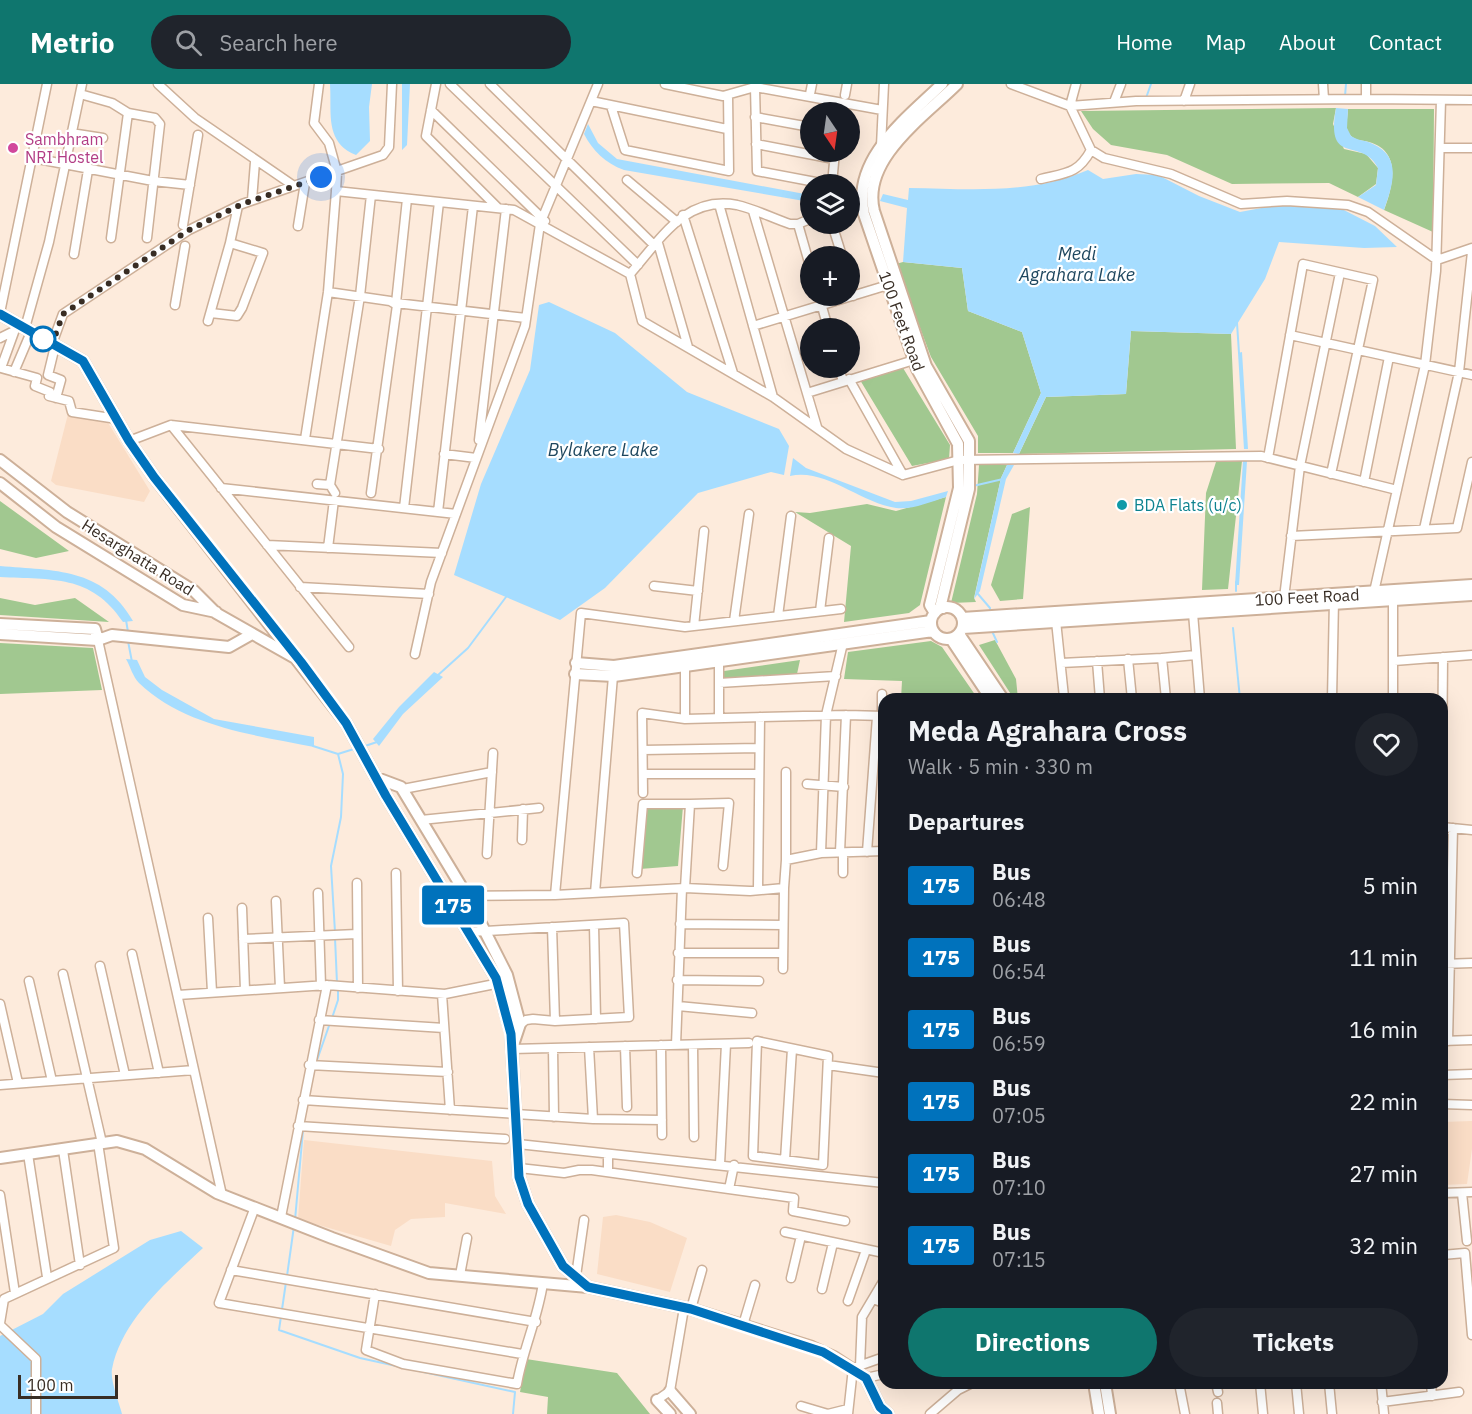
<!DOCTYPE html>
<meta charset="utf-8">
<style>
:root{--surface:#171b24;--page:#20242c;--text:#f1f3f6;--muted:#9ea1a6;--accent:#0f766e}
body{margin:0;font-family:"IBM Plex Sans",sans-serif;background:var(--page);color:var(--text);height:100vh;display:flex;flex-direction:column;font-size:22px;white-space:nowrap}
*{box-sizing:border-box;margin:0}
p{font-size:20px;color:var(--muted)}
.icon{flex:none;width:33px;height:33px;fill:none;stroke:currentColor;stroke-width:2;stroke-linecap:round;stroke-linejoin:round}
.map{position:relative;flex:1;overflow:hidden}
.details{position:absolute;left:878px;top:609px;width:570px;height:696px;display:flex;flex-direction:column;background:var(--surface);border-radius:18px;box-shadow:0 6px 24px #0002}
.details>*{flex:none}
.badge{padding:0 12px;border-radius:4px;font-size:21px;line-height:39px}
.needle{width:39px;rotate:167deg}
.controls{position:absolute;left:800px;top:18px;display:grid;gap:12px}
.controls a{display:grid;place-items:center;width:60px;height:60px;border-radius:50%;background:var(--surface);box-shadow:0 6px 24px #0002;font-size:30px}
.scale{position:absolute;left:18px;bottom:15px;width:100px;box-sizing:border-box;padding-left:6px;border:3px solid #382d24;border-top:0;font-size:16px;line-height:21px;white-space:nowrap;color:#382d24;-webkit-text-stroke:4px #fff;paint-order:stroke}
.you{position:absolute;width:30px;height:30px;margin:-15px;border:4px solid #fff;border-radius:50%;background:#1a73e8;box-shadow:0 0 0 9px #1a73e833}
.map>.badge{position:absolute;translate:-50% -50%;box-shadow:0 0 0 3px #fff}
h2{padding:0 30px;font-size:22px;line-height:54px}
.round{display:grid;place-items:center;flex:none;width:63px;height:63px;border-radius:32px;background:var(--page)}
.headline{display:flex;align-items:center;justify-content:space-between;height:102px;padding:0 30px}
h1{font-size:28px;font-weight:800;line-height:45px}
.button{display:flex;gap:12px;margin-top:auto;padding:12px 30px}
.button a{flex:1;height:69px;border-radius:36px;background:var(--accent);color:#fff;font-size:24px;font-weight:800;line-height:69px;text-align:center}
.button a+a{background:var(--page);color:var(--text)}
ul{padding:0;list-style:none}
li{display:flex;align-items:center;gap:18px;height:72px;padding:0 30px}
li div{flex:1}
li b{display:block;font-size:22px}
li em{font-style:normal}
li .badge{min-width:66px;font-weight:700;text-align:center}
header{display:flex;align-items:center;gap:36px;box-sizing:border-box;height:84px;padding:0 30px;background:var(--accent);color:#fff}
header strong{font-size:28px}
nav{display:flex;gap:33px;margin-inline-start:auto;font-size:21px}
.search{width:420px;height:54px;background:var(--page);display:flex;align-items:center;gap:15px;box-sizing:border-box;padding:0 21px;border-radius:33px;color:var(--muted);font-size:22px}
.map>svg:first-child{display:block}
.built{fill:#faddc6}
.green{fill:#a1c890}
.water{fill:#a6ddff}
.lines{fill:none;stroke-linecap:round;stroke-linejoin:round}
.stream{stroke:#a6ddff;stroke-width:2}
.minor-casing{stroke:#cdb099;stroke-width:11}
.major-casing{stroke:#cdb099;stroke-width:14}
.minor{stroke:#fff;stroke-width:8}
.major{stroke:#fff;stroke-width:10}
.line-casing{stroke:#fff;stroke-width:14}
.line{stroke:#0072bc;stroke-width:9}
.walk{stroke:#382d24;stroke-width:6;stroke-dasharray:0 10.8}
.hotel-dot{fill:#d1479c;stroke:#fff;stroke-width:2}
.stop-dot{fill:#fff;stroke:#0072bc;stroke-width:3}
.culture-dot{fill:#0f9aa8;stroke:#fff;stroke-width:2}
.labels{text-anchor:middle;stroke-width:4.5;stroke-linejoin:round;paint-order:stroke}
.hotel-label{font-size:16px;fill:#b23c85;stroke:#fff;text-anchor:start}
.street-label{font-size:16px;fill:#382d24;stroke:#fff}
.culture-label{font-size:16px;fill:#0d838f;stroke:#fff;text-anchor:start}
.water-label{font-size:18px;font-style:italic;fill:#1e475f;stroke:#fff}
</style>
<header>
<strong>Metrio</strong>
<div class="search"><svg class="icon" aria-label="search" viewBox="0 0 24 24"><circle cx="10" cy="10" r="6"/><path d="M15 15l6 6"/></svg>Search here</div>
<nav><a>Home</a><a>Map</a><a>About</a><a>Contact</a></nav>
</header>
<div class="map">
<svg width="1472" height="1330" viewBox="0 0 1472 1330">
<rect width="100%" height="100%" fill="#fdebdc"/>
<path class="built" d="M68 330 107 337 150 407 144 418 56 401 51 397Z
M1472 1037V1065L1467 1100 1442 1101V1038Z
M304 1056 492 1077 495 1112 506 1130 445 1119V1133L411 1135 395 1146 391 1162 298 1135Z
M616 1131 650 1138 687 1154 670 1208 597 1190 603 1133Z"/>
<path class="green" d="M1336 24 1333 40 1344 65 1366 70 1378 84 1376 100 1358 113 1329 99 1232 100 1167 71 1111 61 1093 45 1081 27Z
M1348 25H1434L1433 148 1384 126C1393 102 1402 67 1369 58 1361 56 1353 57 1348 48 1345 42 1348 32 1348 25Z
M903 178 962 184 968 227 1022 248 1041 309 1013 369H978V352L931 273 896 180Z
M1131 247 1231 250 1236 365 1019 370 1046 313 1126 310Z
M903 284 950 361 949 375 912 382 860 296Z
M1242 377 1228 505 1202 506 1206 409 1216 378Z
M979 381H1007L1001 394 974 514 976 518 951 519 977 410Z
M946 413 920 521 909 529 844 538 851 462 795 428 810 429 867 420 896 427Z
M0 417 69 467 36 474 0 465Z
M1030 423 1023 515 1000 517 991 501 1012 430Z
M0 514 35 521 75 514 109 538 0 531Z
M995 556 1016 595 1018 615H1014L979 561Z
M931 557 942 563 978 615H901L902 597 844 595 848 568Z
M0 559 93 564 102 606 0 610Z
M800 576 797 590 724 596V587Z
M683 722 678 782 640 785 646 724Z
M526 1275 617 1289 650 1330H547L548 1313 520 1308Z"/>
<path class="water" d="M330 0H372L369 23 370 57 356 71C324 58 332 28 330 0Z
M402 0H410L407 61 402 66Z
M1336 24 1348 25 1347 44 1351 52C1358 57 1366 56 1373 60 1403 73 1392 103 1384 126L1358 113 1376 101 1378 84C1362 52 1325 84 1336 24Z
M588 40 598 59 617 75 810 111V118L624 86C605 79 593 67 584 50Z
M1088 86 1103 95 1136 90 1158 91 1199 112 1240 128 1278 121 1340 124 1375 142 1397 163 1364 164 1279 158 1265 195 1231 250 1131 247 1126 310 1046 313 1019 370 1013 369 1041 309 1022 248 968 227 962 184 903 178 907 124 880 117 883 110 908 116 909 104C970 105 1030 111 1088 86Z
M549 218 615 249 687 308 779 345 789 362 784 391 771 388 698 409 605 504 560 536 454 491 481 400 530 286 539 221Z
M1242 268 1248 365H1244L1238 269Z
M793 374 806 384 895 418 911 417 948 407 946 413C930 418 912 426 896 424 860 419 826 384 790 392Z
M1243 377H1247L1239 501H1235Z
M1007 381H1014L1006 395 980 507 974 515 1001 394Z
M0 482C55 487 102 483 133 537L123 538C91 490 52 496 0 493Z
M126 575 137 576 145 593 162 606 214 635 314 653V663C255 651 185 643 139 599 133 593 130 582 126 575Z
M434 588 443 593 403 630 379 662 373 655 399 623Z
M181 1147 203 1164C168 1197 122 1235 112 1285 110 1297 119 1318 122 1330H0V1252L43 1230 63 1210 150 1156Z"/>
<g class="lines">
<path class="stream" d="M1345 12 1346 0
M1146 14 1151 0
M849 107H860
M1237 239 1239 269
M973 402 1003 395
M1236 507V498
M978 510 990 524V529
M126 536 128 548
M1233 544 1240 615
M992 547 997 558
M128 557 132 578
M437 592 468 564 506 513
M313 662 338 670 357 664
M362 663 377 658
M335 848 331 782 341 733 343 690 338 670
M335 854 337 899
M332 934 338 916V905
M316 979 330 939
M295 1136 303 1046
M287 1192 294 1142
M286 1198 279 1246 360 1274 515 1308 513 1330"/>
<defs>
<path id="minor" d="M158 0 195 34 294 102
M436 0 426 52 498 124
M450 0 638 181
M490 0 655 162
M665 0 723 12 755 3 882 26
M1011 0 1070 22 1091 66 1104 74 1171 90 1241 120 1287 117 1348 121 1368 128 1437 176 1472 164
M1076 0 1070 22 1136 17 1366 15
M1323 0 1324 15
M1366 0V15L1472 16
M755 3 757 87 826 100
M80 10 112 19 128 29 111 154
M810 10 812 0
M845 11 847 0
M591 17 727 45
M1184 17 1190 0
M1114 18 1121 0
M611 22 625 66 729 87 728 11
M431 26 545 137
M128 29 155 34 160 40 147 154
M755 33 810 43
M71 49 103 54
M756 60 834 75
M881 62 884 0
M1441 64H1472
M33 74 153 97 190 101
M1041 95C1066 89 1078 90 1091 66
M627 96 677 138
M832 100 835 68
M336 107 514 126 630 190 642 237 773 313 846 365 903 391 959 376 1261 372 1397 406
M407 115 396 219 526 234
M252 116 255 78
M849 118 862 111
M719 120 773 313
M753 127 817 343
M683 131 733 289
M798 140 810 182
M832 140 842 172
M183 141 198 51
M298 142 305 99
M658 159 688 263
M74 170 88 86
M630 190C660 156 685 111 737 121 755 125 772 134 790 140H798L810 135
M849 197 853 212
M328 208 390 217 397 221 371 409
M819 212 828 244
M175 221 185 162
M0 229 47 0
M211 229 237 232 242 224 263 169 230 159 238 122
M208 237 230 159
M17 240 1 284 37 294 35 302 50 308 49 312 69 317 72 328 117 335
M753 242 888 201
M25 244 49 158 82 0
M1290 251 1472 291
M0 254 14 247
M52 260 63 230 189 146 242 120 383 71 389 63 392 0
M55 262 48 291 61 296 56 314
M839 284 843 297
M14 288 31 248
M849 295 903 391
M807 309 914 276
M171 341 349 563
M305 355 328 208 336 107 337 88 329 59 314 39 319 0
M479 356 506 125
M129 357 171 341 379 365
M444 370 476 374
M1268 374 1303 180 1373 196 1331 390
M1364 398 1389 273
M317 400 330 401
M221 404 456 430
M335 409 330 401 360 212 371 111
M404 424 439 118
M438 428 473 122
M1424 445 1459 288 1472 168
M1291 452 1457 444 1472 378
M267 461 442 469
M328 464 334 416
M654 502 698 507
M300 503 429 510
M1374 508 1425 281 1436 187 1441 16
M1284 514 1300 382 1340 189
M820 527 829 454
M1193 529 1200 615
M778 532 791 432
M734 537 749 430
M1056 537 1064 613
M694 542 704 447
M98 556 222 1111
M415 570 431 498 525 242 540 140 598 0
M1128 575 1132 615
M719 577V634
M1097 577 1100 615
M1394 577 1472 571
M1061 579 1162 574
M685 582V635
M719 599 836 592
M882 610V632
M1166 615 1162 574 1196 571
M1332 615 1334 516
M1393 615V510
M643 666 759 664
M1442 684 1443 573
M643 690H758
M807 700 844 703
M403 705 492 688
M643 709 642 629 685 635 846 631 884 632
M421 736 539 724
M1442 743 1472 746
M522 756 523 725
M840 768 846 631
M867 768 877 633
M821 769 826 631 843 559
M487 770 493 669
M786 776V688
M396 789 398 907
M637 789 643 720H690
M843 789V768
M357 799 358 904
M685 804 690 720 729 719 723 782
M758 805 760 633
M318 809 321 902
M595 809 613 592
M555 811 581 529 685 543 841 525
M448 812 555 811 685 804 750 807 784 804 786 776 821 769 884 767
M276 817 280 904
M242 824 245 906
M208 834 212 908
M680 840 783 841
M594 841 596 935
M552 843 555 937
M469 848 624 839 629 933 555 937 533 935 526 936 516 944
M243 855 357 850
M678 869H783
M132 870 159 989
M1442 880 1472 879
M100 882 125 991
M783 885 784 804
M63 890 102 1059
M677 896 759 897
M29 897 52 997
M442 910 450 1026
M178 911 327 901 445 910 495 900
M0 920 18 999
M678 922 752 929
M319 936 444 944
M757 957 828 972 823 1081 753 1072Z
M1442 957 1472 956
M1448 957 1453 744
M661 961 662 1051
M676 961 682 804
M693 961 694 1053
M625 962 627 1023
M589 963 593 1035
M553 964 554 1033
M512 965 749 959
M309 981 448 988
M828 981 884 989
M1442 991 1472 990
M0 1001 194 986
M303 1016 593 1035 662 1036
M1442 1020 1472 1021
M298 1042 505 1055
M518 1060 884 1099
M63 1066 80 1181
M28 1070 47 1193
M785 1076 792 965
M720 1080 726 960
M519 1084 564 1089 579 1086H592L794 1114 793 1127 845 1137
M608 1088V1070
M729 1105 734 1081
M1442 1109 1472 1108
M1462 1109 1467 1157
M0 1111 15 1209
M255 1123 219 1219 522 1270
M281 1133 327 901
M785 1148 884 1169
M1442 1171 1465 1169 1472 1251
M231 1186 536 1238
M460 1191 467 1154
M576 1192 584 1136
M791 1194 801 1152
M822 1205 833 1159
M375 1210 366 1266 403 1280 517 1300C523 1265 538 1234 543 1199
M873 1215 884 1219
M848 1217 866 1166
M691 1225 702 1186
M0 1239 4 1215 114 1164 98 1059
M0 1241 36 1275V1330
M743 1241 755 1201
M860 1282 862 1233 884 1196
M866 1294 884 1290
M1179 1299 1185 1330
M1216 1299 1218 1308
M1260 1299 1263 1330
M1296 1299 1299 1330
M1329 1299 1332 1330
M1381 1299 1384 1330
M1431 1299 1432 1312
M958 1306 972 1299
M657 1316 670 1307 684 1224
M1382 1318 1459 1308
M1217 1319 1218 1330
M801 1322 828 1330 848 1325
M848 1330 853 1284 884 1273
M930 1330 958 1306 955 1299"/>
<path id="major" d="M0 230 83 277 129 357 154 393 346 639 386 712 496 894 511 949 519 1093 528 1120 563 1182 588 1203 691 1225 812 1263 834 1273 866 1294 880 1323 888 1330
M0 376 67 428 194 507 216 529 295 574
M0 399 56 443 183 521 216 528
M931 539a16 16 0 1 1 32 0a16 16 0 1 1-32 0Z
M943 524 941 520 969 405V357L926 282 874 127C861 75 925 32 957 0
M935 529 930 521 959 404 958 360 917 285 864 130C851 75 907 34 942 0
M962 534 1472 501
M0 540 95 545 98 556
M963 544 1472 511
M0 550 98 556 112 551 229 563 252 550
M959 550 1003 615
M951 555 991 615
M576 579 614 582 931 537
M575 590 614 592 933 547
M377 694 401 703 467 812 507 891 520 940 513 961
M0 1074 117 1057 145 1065 217 1109 332 1154 429 1189 588 1203
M1094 1299 1099 1330
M1105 1299 1110 1330
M670 1307 690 1330
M657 1316 670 1330"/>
</defs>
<use href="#minor" class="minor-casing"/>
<use href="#major" class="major-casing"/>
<use href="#minor" class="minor"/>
<use href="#major" class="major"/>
</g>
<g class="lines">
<defs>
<path id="line" d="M0 230 83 277 129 357 154 393 301 578 346 639 386 712 496 894 511 950 519 1093 528 1120 563 1182 588 1203 691 1225 823 1268 866 1294 880 1323 888 1330"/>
</defs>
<use href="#line" class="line-casing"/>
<use href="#line" class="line"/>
<path class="walk" d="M43 255 52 260 63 230 189 146 242 120 321 93"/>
</g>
<circle class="hotel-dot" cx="13" cy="64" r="6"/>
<circle class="stop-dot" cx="43" cy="255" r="12"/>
<circle class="culture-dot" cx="1122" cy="421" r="6"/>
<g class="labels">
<g class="hotel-label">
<text x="25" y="61">Sambhram<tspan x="25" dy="18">NRI Hostel</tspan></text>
</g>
<g class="street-label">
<text transform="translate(902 237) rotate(70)" y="6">100 Feet Road</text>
<text transform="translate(138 473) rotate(32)" y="6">Hesarghatta Road</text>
<text transform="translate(1307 513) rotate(-3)" y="6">100 Feet Road</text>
</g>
<g class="culture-label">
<text x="1134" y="427">BDA Flats (u/c)</text>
</g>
<g class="water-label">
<text x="1077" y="176">Medi<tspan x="1077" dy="21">Agrahara Lake</tspan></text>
<text x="603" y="372">Bylakere Lake</text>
</g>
</g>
</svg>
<div class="controls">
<a><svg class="needle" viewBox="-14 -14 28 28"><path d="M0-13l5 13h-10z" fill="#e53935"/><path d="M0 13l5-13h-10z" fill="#9ea1a6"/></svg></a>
<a><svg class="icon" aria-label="layers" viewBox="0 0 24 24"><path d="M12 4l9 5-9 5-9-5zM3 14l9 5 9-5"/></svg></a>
<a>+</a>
<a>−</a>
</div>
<div class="scale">100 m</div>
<div class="you" style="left:321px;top:93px"></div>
<b class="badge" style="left:453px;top:821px;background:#0072bc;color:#fff">175</b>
<section class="details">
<div class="headline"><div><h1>Meda Agrahara Cross</h1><p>Walk · 5 min · 330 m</p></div><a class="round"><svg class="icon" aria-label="heart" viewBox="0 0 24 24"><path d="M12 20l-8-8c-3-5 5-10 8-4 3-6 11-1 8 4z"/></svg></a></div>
<h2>Departures</h2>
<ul>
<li><span class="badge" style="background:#0072bc;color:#fff">175</span><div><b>Bus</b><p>06:48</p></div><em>5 min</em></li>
<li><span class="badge" style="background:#0072bc;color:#fff">175</span><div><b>Bus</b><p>06:54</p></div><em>11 min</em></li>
<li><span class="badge" style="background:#0072bc;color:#fff">175</span><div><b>Bus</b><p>06:59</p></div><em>16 min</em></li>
<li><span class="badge" style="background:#0072bc;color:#fff">175</span><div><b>Bus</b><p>07:05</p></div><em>22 min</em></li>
<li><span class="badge" style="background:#0072bc;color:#fff">175</span><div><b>Bus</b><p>07:10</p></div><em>27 min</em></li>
<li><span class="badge" style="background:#0072bc;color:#fff">175</span><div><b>Bus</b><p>07:15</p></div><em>32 min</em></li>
</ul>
<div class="button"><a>Directions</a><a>Tickets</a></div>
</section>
</div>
